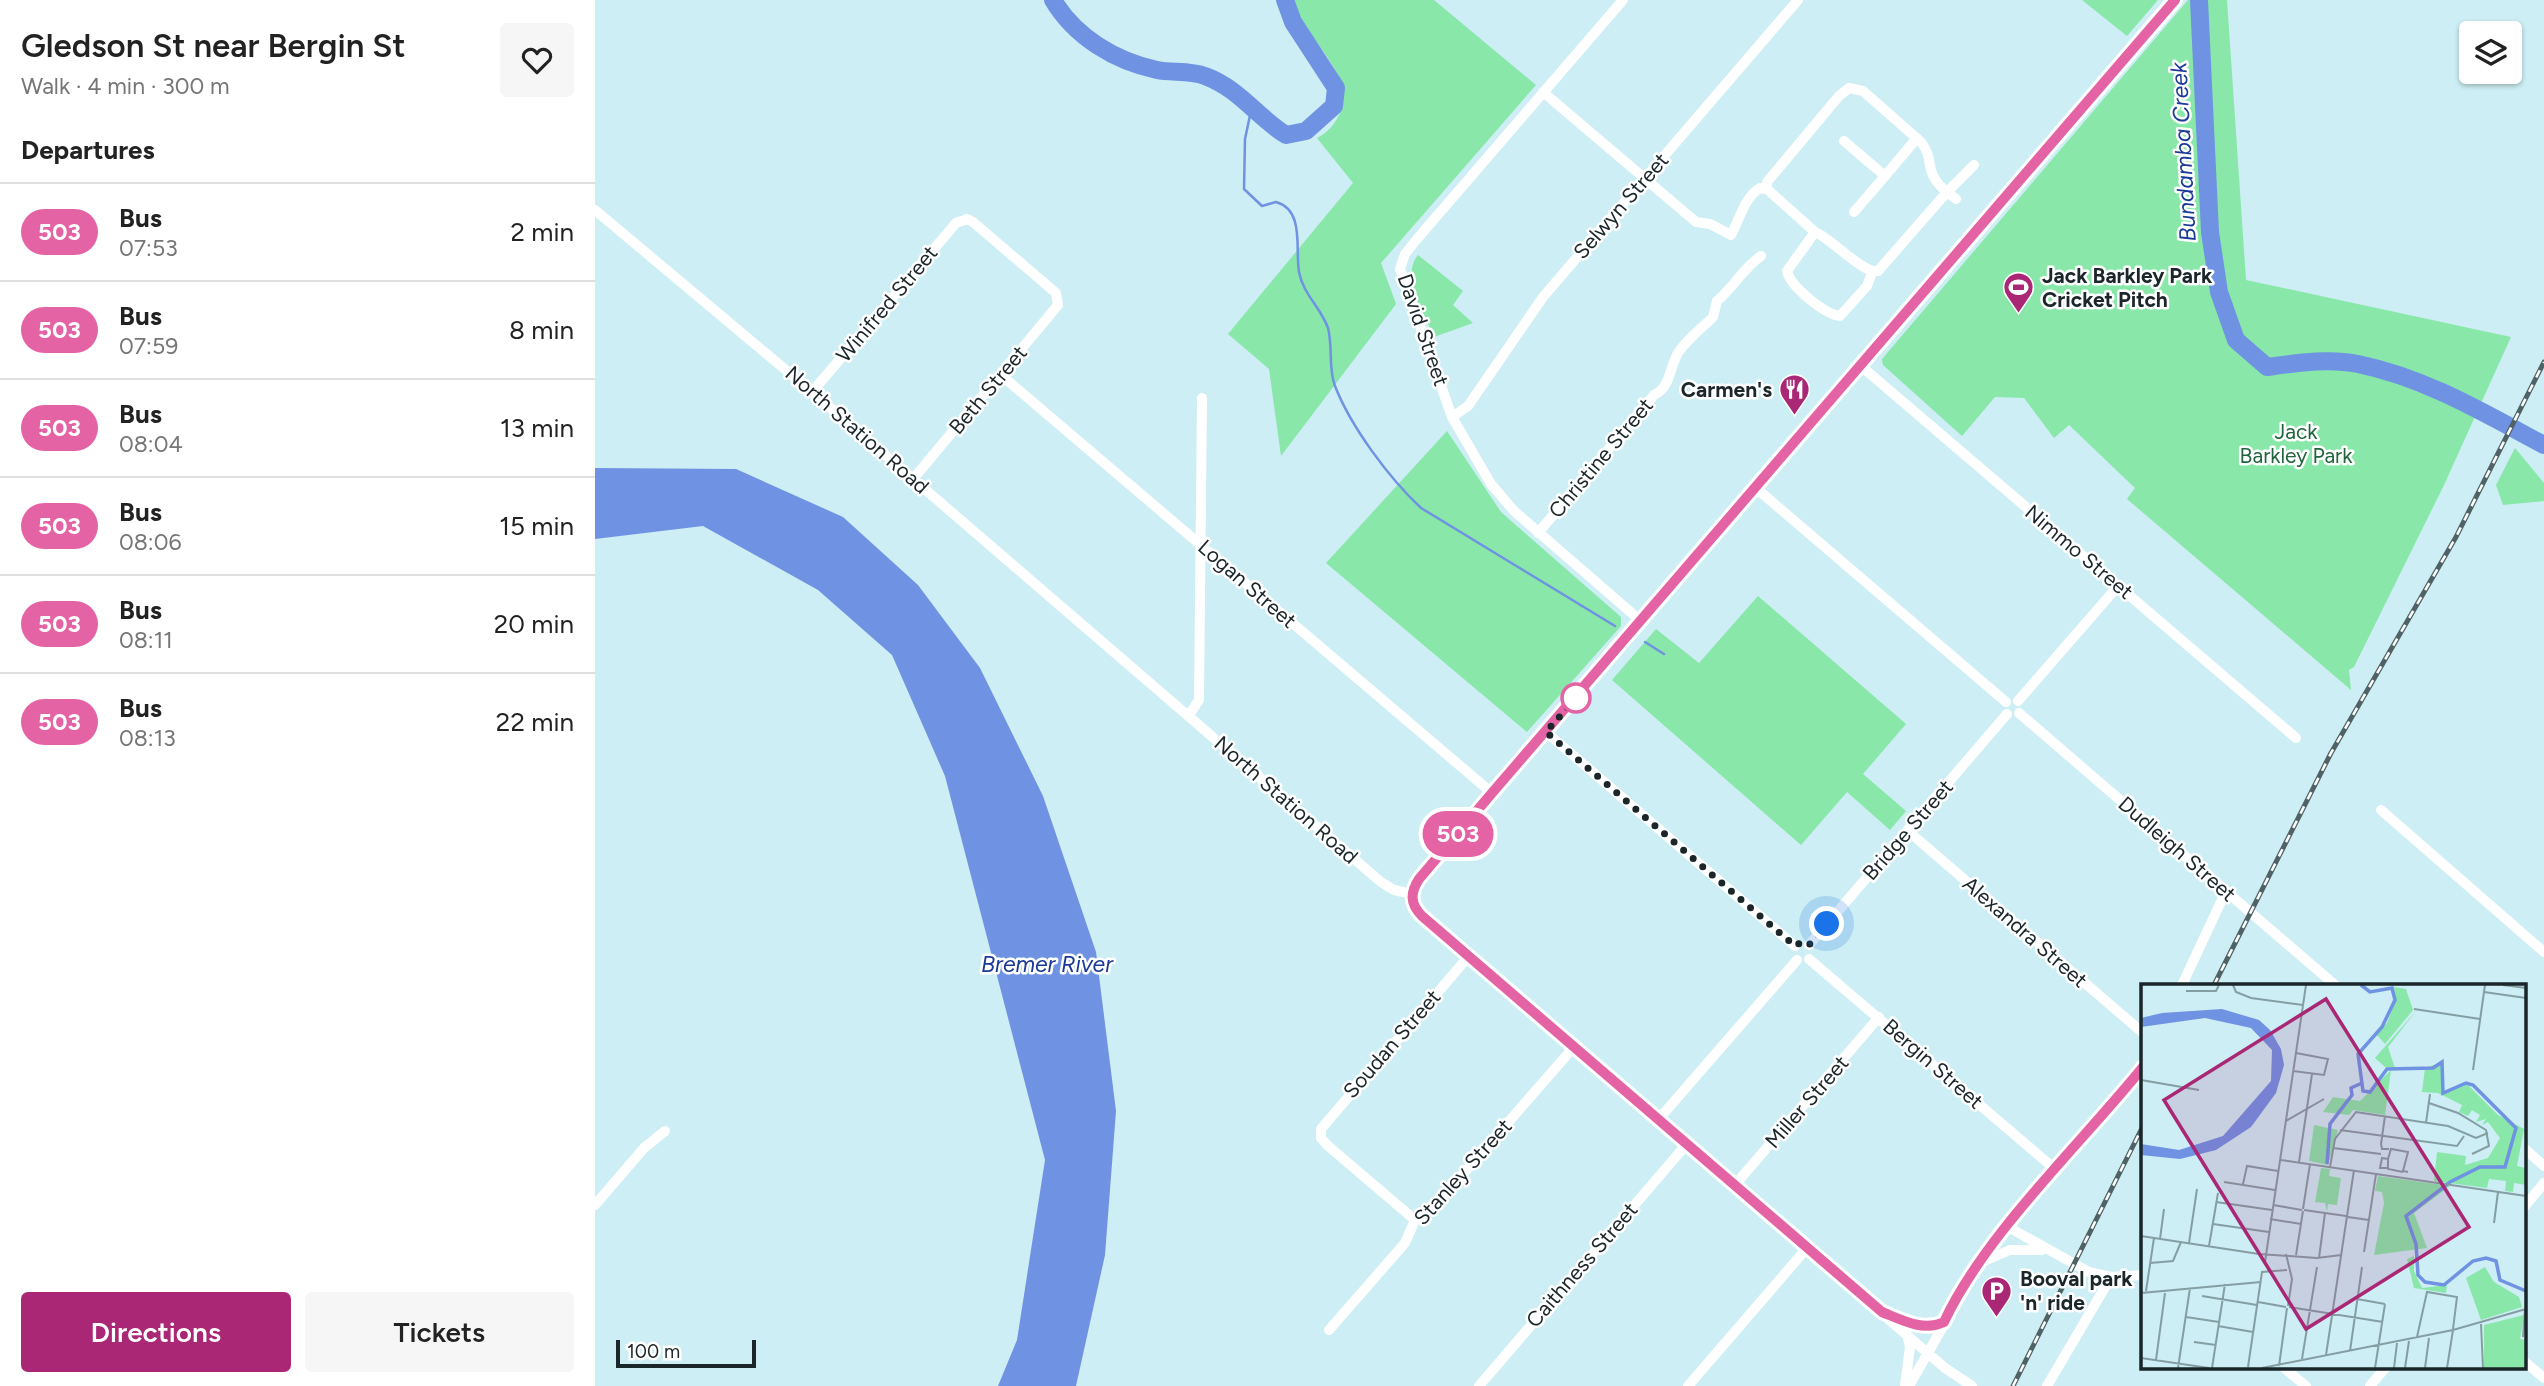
<!DOCTYPE html>
<meta charset="utf-8">
<style>
:root{--surface:#fff;--page:#f6f6f6;--text:#222;--muted:#767676;--line:#e0e0e0;--accent:#a92774}
body{margin:0;font-family:Figtree,sans-serif;background:var(--page);color:var(--text);height:100vh;display:flex;flex-direction:column;font-size:26px;white-space:nowrap}
*{box-sizing:border-box;margin:0}
p{font-size:23px;color:var(--muted)}
.icon{flex:none;width:38px;height:38px;fill:none;stroke:currentColor;stroke-width:2;stroke-linecap:round;stroke-linejoin:round}
.map{position:relative;flex:1;overflow:hidden}
.panel{display:flex;flex-direction:column;background:var(--surface);width:595px}
.panel>*{flex:none}
.badge{padding:0 14px;border-radius:23px;font-size:24px;line-height:46px}
.fabs{position:absolute;left:1864px;top:21px;display:grid;gap:14px}
.fabs a{display:grid;place-items:center;width:63px;height:63px;border-radius:7px;background:var(--surface);box-shadow:0 2px 5px #0004;font-size:35px}
.scale{position:absolute;left:21px;bottom:18px;width:140px;box-sizing:border-box;padding-left:7px;border:4px solid #1a2629;border-top:0;font-size:19px;line-height:24px;white-space:nowrap;color:#1a2629;-webkit-text-stroke:5px #fff;paint-order:stroke}
.you{position:absolute;width:35px;height:35px;margin:-18px;border:5px solid #fff;border-radius:50%;background:#1a73e8;box-shadow:0 0 0 10px #1a73e833}
.map>.badge{position:absolute;translate:-50% -50%;box-shadow:0 0 0 4px #fff}
h2{padding:0 21px;font-size:26px;line-height:63px}
.round{display:grid;place-items:center;flex:none;width:74px;height:74px;border-radius:7px;background:var(--page)}
.summary{display:flex;align-items:center;justify-content:space-between;height:119px;padding:0 21px}
h1{font-size:33px;font-weight:600;line-height:52px}
.primary-button{display:flex;gap:14px;margin-top:auto;padding:14px 21px}
.primary-button a{flex:1;height:80px;border-radius:7px;background:var(--accent);color:#fff;font-size:28px;font-weight:600;line-height:80px;text-align:center}
.primary-button a+a{background:var(--page);color:var(--text)}
ul{padding:0;list-style:none}
li{display:flex;align-items:center;gap:21px;height:98px;padding:0 21px;border-top:2px solid var(--line)}
li div{flex:1}
li b{display:block;font-size:26px}
li em{font-style:normal}
li .badge{min-width:77px;font-weight:700;text-align:center}
main{display:flex;flex:1;min-height:0}
.map>svg:first-child{display:block}
.green{fill:#88e7a9}
.water{fill:#6f92e3}
.lines{fill:none;stroke-linecap:round;stroke-linejoin:round}
.stream{stroke:#6f92e3;stroke-width:2.5}
.river{stroke:#6f92e3;stroke-width:18}
.minor{stroke:#fff;stroke-width:10}
.rail-casing{stroke:#506266;stroke-width:5}
.rail{stroke:#fff;stroke-width:2.5;stroke-dasharray:8;stroke-linecap:butt}
.line-casing{stroke:#fff;stroke-width:16}
.line{stroke:#e463a4;stroke-width:10}
.walk{stroke:#1a2629;stroke-width:7;stroke-dasharray:0 12.6}
.stop-dot{fill:#fff;stroke:#e463a4;stroke-width:3.5}
.labels{text-anchor:middle;stroke-width:5;stroke-linejoin:round;paint-order:stroke}
.street-label{font-size:21px;fill:#1a2629;stroke:#fff}
.poi-label{font-size:21px;font-weight:bold;fill:#1a2629;stroke:#fff;text-anchor:start}
.park-label{font-size:21px;fill:#1f643c;stroke:#fff}
.water-label{font-size:23px;font-style:italic;fill:#1b3997;stroke:#fff}
.inset-river{fill:none;stroke:#6f92e3;stroke-width:3.5}
.inset-road{fill:none;stroke:#859ea3;stroke-width:2}
.view{fill:#a92774;fill-opacity:0.15;stroke:#a92774;stroke-width:3.5}
.inset-edge{fill:none;stroke:#1a2629;stroke-width:3.5}
</style>
<main>
<section class="panel">
<div class="summary"><div><h1>Gledson St near Bergin St</h1><p>Walk · 4 min · 300 m</p></div><a class="round"><svg class="icon" aria-label="heart" viewBox="0 0 24 24"><path d="M12 20l-8-8c-3-5 5-10 8-4 3-6 11-1 8 4z"/></svg></a></div>
<h2>Departures</h2>
<ul>
<li><span class="badge" style="background:#e463a4;color:#fff">503</span><div><b>Bus</b><p>07:53</p></div><em>2 min</em></li>
<li><span class="badge" style="background:#e463a4;color:#fff">503</span><div><b>Bus</b><p>07:59</p></div><em>8 min</em></li>
<li><span class="badge" style="background:#e463a4;color:#fff">503</span><div><b>Bus</b><p>08:04</p></div><em>13 min</em></li>
<li><span class="badge" style="background:#e463a4;color:#fff">503</span><div><b>Bus</b><p>08:06</p></div><em>15 min</em></li>
<li><span class="badge" style="background:#e463a4;color:#fff">503</span><div><b>Bus</b><p>08:11</p></div><em>20 min</em></li>
<li><span class="badge" style="background:#e463a4;color:#fff">503</span><div><b>Bus</b><p>08:13</p></div><em>22 min</em></li>
</ul>
<div class="primary-button"><a>Directions</a><a>Tickets</a></div>
</section>
<div class="map">
<svg width="1949" height="1386" viewBox="0 0 1949 1386">
<rect width="100%" height="100%" fill="#cdeef4"/>
<path class="green" d="M697 0H839L941 85 786 263 801 304 686 456 674 369 633 334 758 183 722 138C743 128 755 100 745 79 732 51 708 30 697 0Z
M1487 0H1563L1532 36Z
M1593 0H1632L1651 280 1916 337 1849 485 1759 667 1754 670 1756 690 1532 499 1540 488 1474 425 1459 438 1429 398 1400 397 1367 436 1288 365 1287 359Z
M823 255 868 291 858 305 878 323 839 337C830 314 805 277 823 255Z
M852 431 906 512 1026 617V626L932 732 731 563Z
M1920 448 1949 483V501L1908 505 1901 485Z
M1163 596 1311 724 1268 774 1311 811 1295 830 1252 792 1206 845 1017 680 1061 629 1104 663Z"/>
<path class="water" d="M0 468 141 469 248 517 323 585 385 668 448 796 501 952 521 1111 510 1255 481 1386H403L422 1340 450 1160 350 776 297 655 223 590 108 526 0 539Z"/>
<g class="lines">
<path class="stream" d="M657 106 650 139 649 189 667 206 681 202C710 210 700 249 704 272 708 294 726 308 733 328 738 347 733 368 740 386 756 427 794 478 826 508L1020 626
M1050 642 1069 654"/>
<path class="river" d="M458 0C480 37 520 61 562 70 577 73 595 70 610 76 645 89 661 116 691 135L711 131 739 106 741 88 698 22 690 0
M1604 0 1615 232 1624 292 1641 340 1672 367C1702 363 1734 358 1763 364 1831 378 1889 413 1949 445"/>
<path class="minor" d="M1028 0 822 239 810 254 805 269 857 417 896 484 919 511 1047 622
M948 92 1101 222 1115 224 1136 235C1145 219 1148 199 1165 188L1172 189
M1249 141 1290 176 1322 138
M0 210 217 392 786 882 799 890 817 894
M1259 212 1290 176
M1220 232 1172 189V182L1244 96 1254 88 1268 91 1326 142C1341 161 1327 172 1352 192L1379 165
M1277 273 1272 286 1245 316C1229 314 1195 286 1192 271L1220 232C1236 238 1269 275 1283 271L1352 192 1361 199
M1266 366 1701 738
M406 375 897 793
M217 392 361 223 372 219 378 222 461 293 463 305 319 478
M857 417 873 406 948 297 1203 0
M1162 489 1411 702
M943 533 1059 395C1076 387 1074 368 1083 353 1093 338 1106 329 1118 317L1122 301C1139 287 1148 268 1166 256
M1423 701 1523 586
M1424 713 1740 985
M594 715 604 700 607 398
M951 732 1200 946
M1786 810 1949 952
M1313 831 1548 1033
M1214 945 1412 714
M1214 959 1461 1170
M1587 985 1631 891
M1063 1120 1202 960
M1930 1149 1949 1166
M1139 1186 1284 1017
M0 1205 49 1148 70 1131
M1930 1206 1949 1183
M820 1220 732 1145 726 1138V1129L873 957
M1413 1227 1494 1272 1516 1277 1548 1275
M1389 1261 1415 1250H1447
M1296 1316 1335 1327 1349 1322
M734 1330 810 1243 820 1220 834 1213 978 1048
M1930 1362 1949 1378
M1688 1367 1711 1386
M884 1386 1091 1145
M1093 1386 1212 1248
M1310 1386 1315 1347 1312 1334
M1314 1386 1378 1274 1413 1227 1548 1067
M1377 1386 1350 1368 826 917C815 904 815 893 824 879L897 793 1580 0
M1452 1386 1516 1277
M1775 1386 1791 1367"/>
<defs>
<path id="rail" d="M1619 985 1736 753 1861 537 1949 362
M1418 1386 1548 1126"/>
</defs>
<use href="#rail" class="rail-casing"/>
<use href="#rail" class="rail"/>
</g>
<g class="lines">
<defs>
<path id="line" d="M1548 1067C1486 1144 1390 1234 1349 1322 1328 1332 1307 1320 1287 1312L827 916C815 904 815 893 824 879L897 793 1580 0"/>
</defs>
<use href="#line" class="line-casing"/>
<use href="#line" class="line"/>
<path class="walk" d="M981 698 951 732 1200 946 1207 942 1214 945 1232 924"/>
</g>
<defs>
<symbol id="stadium-pin" viewBox="-11 -11 22 30"><path d="M0 17L-7.5 6A9.5 9.5 0 1 1 7.5 6Z" fill="#a92774" stroke="#fff"/><path d="M0-5a6.5 5 0 1 0 0 10a6.5 5 0 1 0 0-10ZM-3.5-1.8h7v3.6h-7Z" fill="#fff"/></symbol>
<symbol id="restaurant-pin" viewBox="-11 -11 22 30"><path d="M0 17L-7.5 6A9.5 9.5 0 1 1 7.5 6Z" fill="#a92774" stroke="#fff"/><path d="M-5-6h1v4h1v-4h1v4h1v-4h1v5L-1.5 .5V6h-2V.5L-5-1ZM5-6V6H3V1.5H1.5Q1.5-4 5-6Z" fill="#fff"/></symbol>
<symbol id="parking-pin" viewBox="-11 -11 22 30"><path d="M0 17L-7.5 6A9.5 9.5 0 1 1 7.5 6Z" fill="#a92774" stroke="#fff"/><path d="M-3.5-5.5H1a3.5 3.5 0 0 1 0 7H-1V5.5H-3.5ZM-1-3.4V-.6H.8a1.4 1.4 0 0 0 0-2.8Z" fill="#fff"/></symbol>
</defs>
<g fill-rule="evenodd">
<use href="#stadium-pin" x="1406" y="270" width="35" height="47"/>
<use href="#restaurant-pin" x="1182" y="372" width="35" height="47"/>
<use href="#parking-pin" x="1384" y="1274" width="35" height="47"/>
</g>
<circle class="stop-dot" cx="981" cy="698" r="14"/>
<g class="labels">
<g class="street-label">
<text transform="translate(1026 206) rotate(-49)" y="7">Selwyn Street</text>
<text transform="translate(292 304) rotate(-50)" y="7">Winifred Street</text>
<text transform="translate(828 330) rotate(71)" y="7">David Street</text>
<text transform="translate(393 390) rotate(-50)" y="7">Beth Street</text>
<text transform="translate(262 430) rotate(41)" y="7">North Station Road</text>
<text transform="translate(1006 458) rotate(-50)" y="7">Christine Street</text>
<text transform="translate(1484 552) rotate(40)" y="7">Nimmo Street</text>
<text transform="translate(652 584) rotate(41)" y="7">Logan Street</text>
<text transform="translate(691 800) rotate(41)" y="7">North Station Road</text>
<text transform="translate(1313 830) rotate(-49)" y="7">Bridge Street</text>
<text transform="translate(1582 849) rotate(41)" y="7">Dudleigh Street</text>
<text transform="translate(1430 932) rotate(41)" y="7">Alexandra Street</text>
<text transform="translate(797 1044) rotate(-49)" y="7">Soudan Street</text>
<text transform="translate(1338 1064) rotate(41)" y="7">Bergin Street</text>
<text transform="translate(1212 1102) rotate(-49)" y="7">Miller Street</text>
<text transform="translate(868 1172) rotate(-48)" y="7">Stanley Street</text>
<text transform="translate(987 1265) rotate(-49)" y="7">Caithness Street</text>
</g>
<g class="poi-label">
<text x="1447" y="283">Jack Barkley Park<tspan x="1447" dy="24">Cricket Pitch</tspan></text>
<text x="1177" y="397" text-anchor="end">Carmen's</text>
<text x="1425" y="1286">Booval park<tspan x="1425" dy="24">'n' ride</tspan></text>
</g>
<g class="park-label">
<text x="1701" y="439">Jack<tspan x="1701" dy="24">Barkley Park</tspan></text>
</g>
<g class="water-label">
<text transform="translate(1588 152) rotate(-93)" y="8">Bundamba Creek</text>
<text x="452" y="972">Bremer River</text>
</g>
</g>
<g transform="translate(1546 984)">
<rect width="385" height="385" fill="#cdeef4"/>
<path d="M253 3 265 5 272 26 244 60 235 50 246 39 255 16ZM275 27 247 63 254 84 244 83 234 74ZM301 78 303 110 325 99 357 131 383 145 376 182 385 184V201L373 199 372 208 364 207 365 197 348 195 346 204 293 197 296 168 325 172 324 181 347 174 359 154 347 138 341 141 345 135 335 138 339 131 331 126 327 132 318 128 321 121 297 109 281 108 284 84ZM250 86 244 131 212 126 208 131 182 128 192 113 219 117ZM173 141 197 146 187 181 168 177ZM180 184 189 185 188 192 200 194 196 221 187 220 186 228 184 219 174 218ZM237 192 309 202 273 229 286 264 233 271 243 219 241 208 234 207ZM273 272V287L281 304 306 301 305 309 273 304 266 275ZM344 283 353 298 378 313 381 323 340 336 325 294ZM383 331 379 355 385 356V384H343V341Z" fill="#88e7a9"/>
<path d="M81 25 118 36 129 46 140 65 143 81 135 109 110 143 75 166 39 175 0 171V160L38 166 82 152 130 97 131 66 110 44 64 34 0 43V34L21 29Z" fill="#6f92e3"/>
<path class="inset-river" d="M220 1 229 8 251 4 254 16 241 43 217 70 222 107 229 108 246 85 292 84 301 78 302 109 325 99 332 101 375 144 364 183H339L309 198 265 232 275 260 277 291 284 298 303 301 332 277 345 274 355 277 359 296 385 307M186 180 189 140 211 111 210 104 221 99"/>
<path class="inset-road" d="M92 1 95 8 110 14 162 21M362 1 385 4M45 7H75L78 1M343 8 385 14M273 25 339 35M332 86 344 1M152 87 183 91 187 75 155 69M0 96 58 106M288 119 317 129 345 146 348 162 331 170M244 132 240 160 241 165H248M145 137 183 115M285 139 289 110M199 146 316 162 323 152M192 164 240 170M247 175 250 165 267 168 262 187 267 188M140 176 385 212M158 178 171 90M189 183 194 155 215 128 307 142 335 154 347 149M247 184H239L241 174 247 175V185L262 188M83 198 134 206M102 200 106 182 137 187M75 218 131 226M132 221 161 226M162 225 169 180M163 226 205 232M207 233 228 236M129 235 160 240M353 239 357 208M72 240 128 248M0 252 118 270 176 274 200 271M19 255 23 225M48 259 56 205M68 262 77 209M223 268 235 190M145 270 151 295 147 322M155 271 162 227M178 274 184 229M124 278 165 1M9 279 32 277 40 258M5 307 13 254M0 309 120 298M61 312 116 321M216 315 244 320M117 318 145 323M148 323 242 338M45 333 78 338M340 340 342 384M77 342 112 348M276 353 286 308 316 313 312 345M382 353 384 325M53 358 75 361M209 367 221 283M185 371 213 186M0 374 68 384M161 375 176 283M15 376 24 309M138 382 146 324M107 383 121 288 146 286M37 384 49 304M71 384 84 300M121 384 312 346 385 325M234 384 244 320M253 384 256 359M264 384 268 357M284 384 288 354M306 384 312 346"/>
<path class="view" d="M185 15 328 243 165 345 23 116Z"/>
<rect width="385" height="385" class="inset-edge"/>
</g>
</svg>
<div class="fabs">
<a><svg class="icon" aria-label="layers" viewBox="0 0 24 24"><path d="M12 4l9 5-9 5-9-5zM3 14l9 5 9-5"/></svg></a>
</div>
<div class="scale">100 m</div>
<div class="you" style="left:1232px;top:924px"></div>
<b class="badge" style="left:863px;top:834px;background:#e463a4;color:#fff">503</b>
</div>
</main>
